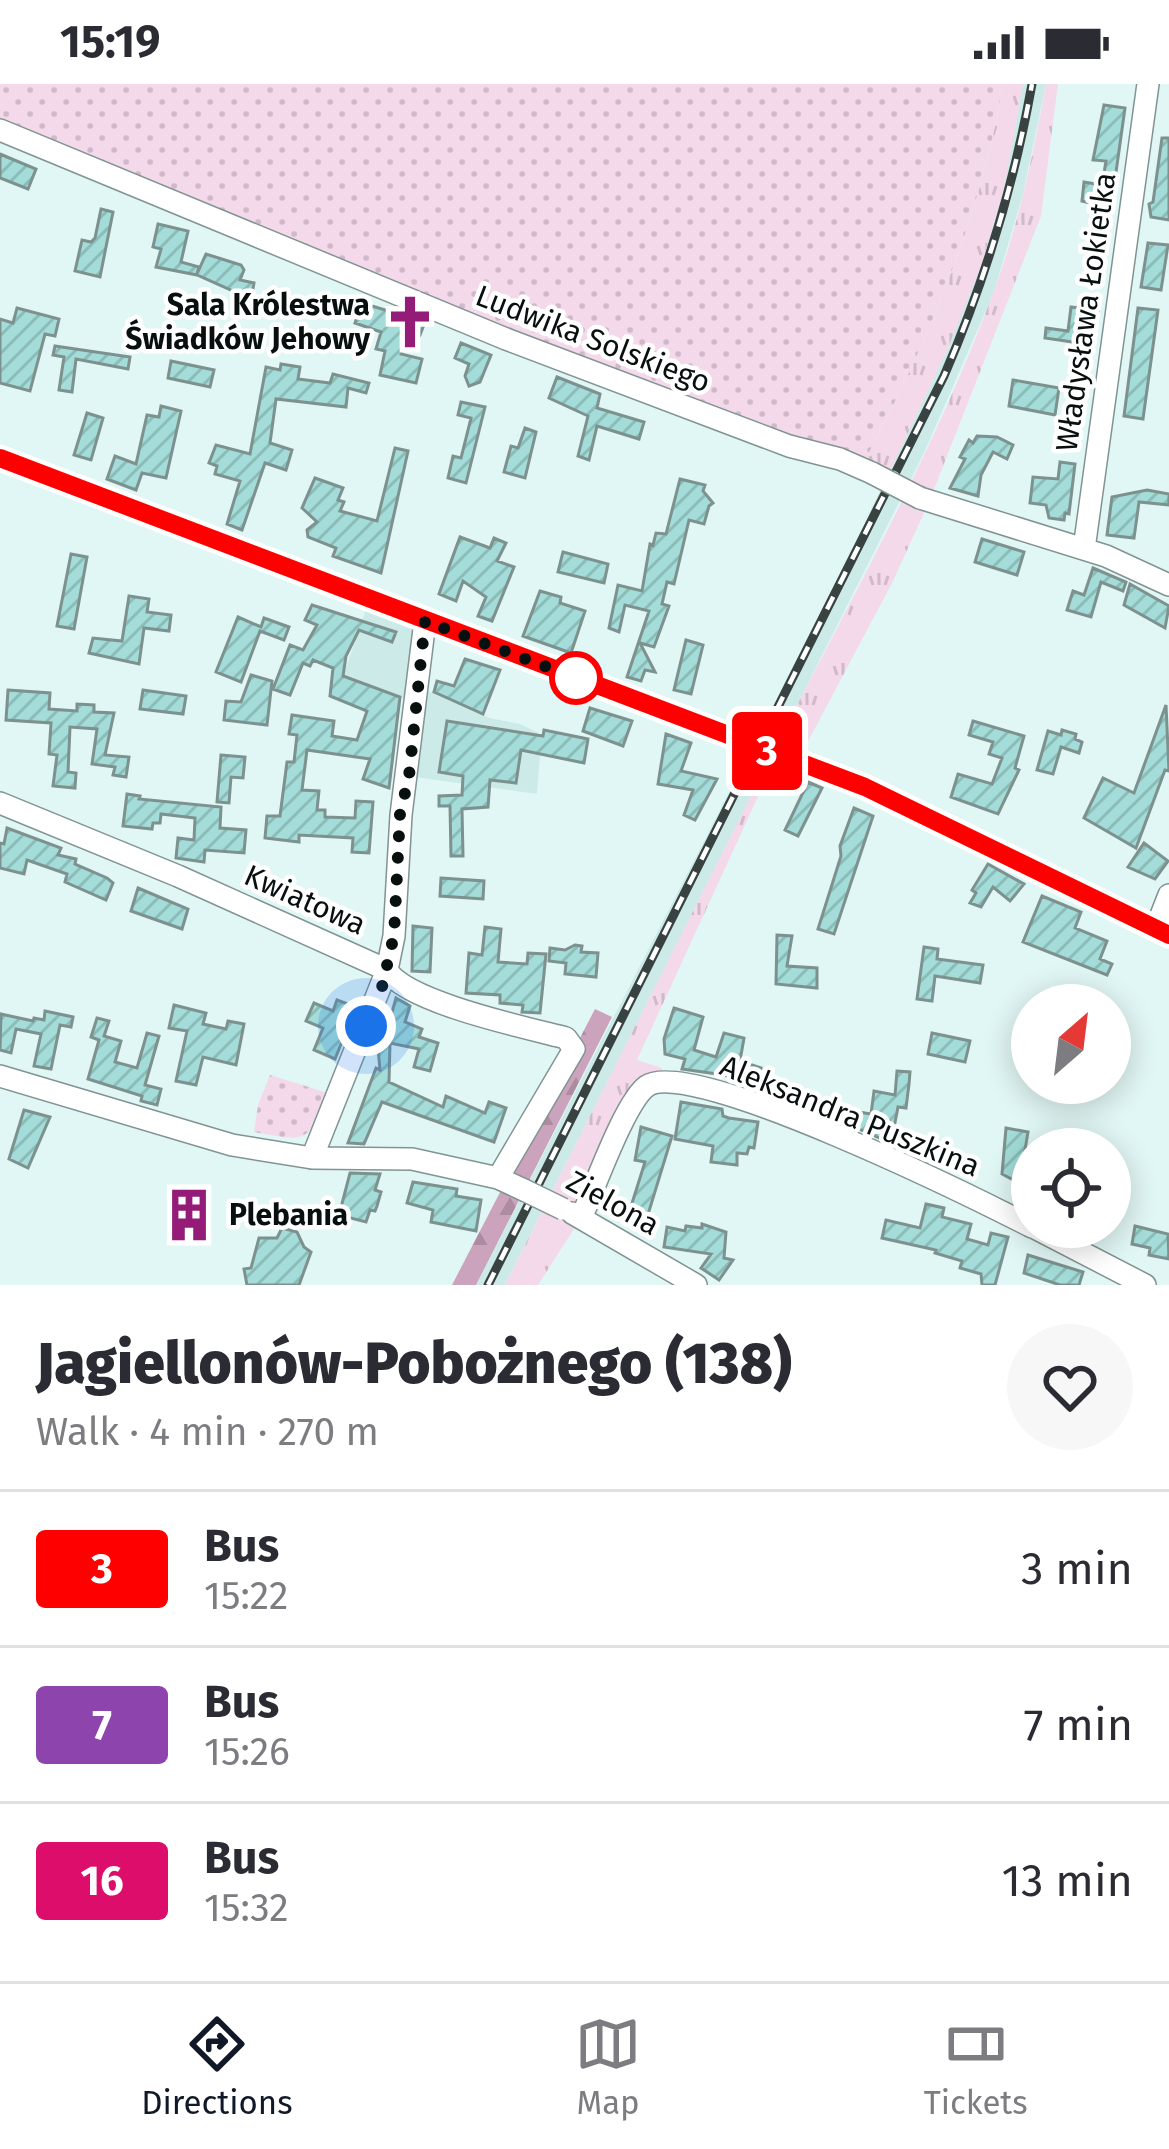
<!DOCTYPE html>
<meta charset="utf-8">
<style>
:root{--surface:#fff;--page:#f7f7f7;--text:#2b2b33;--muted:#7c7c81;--line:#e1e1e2;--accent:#111827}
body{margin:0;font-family:"Fira Sans",sans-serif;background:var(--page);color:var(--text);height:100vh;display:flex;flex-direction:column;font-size:45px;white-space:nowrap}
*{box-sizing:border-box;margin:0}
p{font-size:39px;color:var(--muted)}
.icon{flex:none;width:66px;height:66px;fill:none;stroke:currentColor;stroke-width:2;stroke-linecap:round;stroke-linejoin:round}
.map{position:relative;height:1201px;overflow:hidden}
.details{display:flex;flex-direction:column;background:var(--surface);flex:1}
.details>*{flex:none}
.badge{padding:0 24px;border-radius:9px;font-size:42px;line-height:78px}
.needle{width:78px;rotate:28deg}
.controls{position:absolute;left:1011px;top:900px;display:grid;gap:24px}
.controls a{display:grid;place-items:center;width:120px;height:120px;border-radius:50%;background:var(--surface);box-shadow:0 6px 30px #0003;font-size:60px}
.you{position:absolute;width:60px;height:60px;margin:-30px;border:9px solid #fff;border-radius:50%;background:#1a73e8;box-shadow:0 0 0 18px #1a73e833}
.map>.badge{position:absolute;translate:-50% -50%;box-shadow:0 0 0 6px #fff}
.round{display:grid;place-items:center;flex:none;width:126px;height:126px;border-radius:63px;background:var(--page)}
.summary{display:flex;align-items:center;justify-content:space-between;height:204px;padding:0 36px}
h1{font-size:57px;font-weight:800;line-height:90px}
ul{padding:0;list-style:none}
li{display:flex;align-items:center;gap:36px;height:156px;padding:0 36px;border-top:3px solid var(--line)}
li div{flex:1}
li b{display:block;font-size:45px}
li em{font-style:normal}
li .badge{min-width:132px;font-weight:700;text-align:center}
.status{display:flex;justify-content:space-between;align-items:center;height:84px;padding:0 60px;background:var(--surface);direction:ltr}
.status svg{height:33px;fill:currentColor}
.menu{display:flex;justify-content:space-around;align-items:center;height:168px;border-top:3px solid var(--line);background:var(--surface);font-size:33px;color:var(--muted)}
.menu a{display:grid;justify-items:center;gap:6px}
.menu .current{color:var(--accent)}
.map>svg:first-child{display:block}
.built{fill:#ccebe8}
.grass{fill:url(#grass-tufts)}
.forest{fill:url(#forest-firs)}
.park{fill:url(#park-dots)}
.building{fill:url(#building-hatch);stroke:#7d918f;stroke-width:3}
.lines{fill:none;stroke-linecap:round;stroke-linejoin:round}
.minor-casing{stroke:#819493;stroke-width:24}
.minor{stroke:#fff;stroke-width:21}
.rail-casing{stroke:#384341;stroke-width:9}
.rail{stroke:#fff;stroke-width:4.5;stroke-dasharray:14;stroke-linecap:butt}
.minor-bridge-casing{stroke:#819493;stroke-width:24;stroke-linecap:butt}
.minor-bridge{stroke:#fff;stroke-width:21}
.line-casing{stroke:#fff;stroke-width:27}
.line{stroke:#f00;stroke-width:18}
.walk{stroke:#08100f;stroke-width:12;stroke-dasharray:0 21.6}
.stop-dot{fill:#fff;stroke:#f00;stroke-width:6}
.labels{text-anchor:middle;stroke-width:9;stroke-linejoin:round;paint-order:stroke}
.poi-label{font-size:30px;font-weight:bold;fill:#08100f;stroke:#fff;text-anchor:end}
.street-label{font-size:30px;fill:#08100f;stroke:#fff}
</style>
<div class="status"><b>15:19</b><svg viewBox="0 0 49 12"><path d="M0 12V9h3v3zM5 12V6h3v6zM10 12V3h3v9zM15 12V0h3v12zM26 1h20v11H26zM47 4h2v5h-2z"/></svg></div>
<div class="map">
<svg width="1169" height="1201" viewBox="0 0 1169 1201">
<defs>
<pattern id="grass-tufts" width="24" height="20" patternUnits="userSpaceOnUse" patternTransform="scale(3)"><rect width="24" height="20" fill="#f4d9ea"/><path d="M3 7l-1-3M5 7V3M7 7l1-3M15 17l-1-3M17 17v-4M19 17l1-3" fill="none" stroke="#d0b9c8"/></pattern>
<pattern id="forest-firs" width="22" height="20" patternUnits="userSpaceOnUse" patternTransform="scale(3)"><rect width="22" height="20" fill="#cba3bd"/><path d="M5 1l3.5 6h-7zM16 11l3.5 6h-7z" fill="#ad8ba1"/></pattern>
<pattern id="park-dots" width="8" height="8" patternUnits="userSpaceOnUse" patternTransform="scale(3)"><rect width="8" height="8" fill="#f4d9ea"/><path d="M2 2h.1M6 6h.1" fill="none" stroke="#d0b9c8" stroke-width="1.8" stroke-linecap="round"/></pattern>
<pattern id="building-hatch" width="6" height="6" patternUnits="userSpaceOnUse" patternTransform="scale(3)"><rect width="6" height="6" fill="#a3dcd8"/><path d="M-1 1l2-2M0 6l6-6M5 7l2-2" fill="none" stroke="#8bbcb8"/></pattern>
</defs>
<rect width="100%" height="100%" fill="#e1f7f5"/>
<path class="built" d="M1023 0H1046L1023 110 994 208 924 369 505 1201H476L831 510 948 264 995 138Z
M369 517 425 537 419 604 454 616 489 634 520 640 537 648 541 658 537 710 408 692 417 619 343 592Z"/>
<path class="grass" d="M1003 0H1023L1004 105 981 182 948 264 888 391 864 378C927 260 981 133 1003 0Z
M1046 0H1058L1041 132 929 418 892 499 804 665 779 656C854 510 935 365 992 212 1018 144 1033 72 1046 0Z
M767 680 772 682 637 976 662 984 663 996 649 1000 581 1134 538 1201H505Z"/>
<path class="forest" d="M595 925 612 933 476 1201H452Z"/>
<path class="park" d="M0 0H1003C981 133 927 260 864 378L846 377 0 46Z
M270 991 328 1009C307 1060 308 1058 254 1048L258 1021Z"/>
<path class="building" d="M1104 21 1125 24 1111 124 1082 117 1084 98 1102 101 1106 77 1093 76Z
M1162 54H1169V136L1151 133 1149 120 1153 118Z
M0 70 36 85 28 105 0 94Z
M101 125 113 128 100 193 75 187 82 156 91 158 95 154Z
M158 140 188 147 181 178 199 183 197 190 206 170 241 181 244 186 240 196 254 199 251 215 197 191 156 183 161 165 153 163Z
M1148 159 1168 161 1161 206 1141 203Z
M362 219 425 238 420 251 407 246 401 270 422 275 416 299 380 291 385 267 376 265 381 248 355 239Z
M1071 223 1098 226 1093 261 1045 254 1046 244 1068 247Z
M17 224 59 235 55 252 45 250 30 307 0 299V235L13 239Z
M1138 224 1158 226 1143 335 1124 332Z
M461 259 491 271 480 298 469 302 465 292 469 280 455 274Z
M55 262 130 273 128 285 76 275 72 308 59 306 64 273 53 271Z
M171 277 214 286 210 303 168 294Z
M281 280 300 283 298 295 330 299 333 290 369 299 366 309 348 304 346 323 276 315 270 359 292 366 286 386 265 379 242 446 227 440 240 397 215 390 217 382 209 379 216 361 250 370 266 283 280 286Z
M557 293 600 310 597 324 644 338 639 355 597 342 589 376 578 372 588 332 549 314Z
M1013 296 1059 304 1055 331 1009 322Z
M461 318 485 323 466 399 448 394 453 372 461 374 471 334 458 331Z
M161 322 181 327 166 394 142 389 136 406 107 395 115 372 136 380 147 331 159 333Z
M87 329 103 334 91 376 74 371Z
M525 344 536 348 525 394 504 388 511 362 518 364Z
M977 352 997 353 1013 361 1007 375 993 368 981 391 978 412 950 404 965 375 960 373 969 356 973 359Z
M395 364 408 367 381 489 333 472 336 464 308 453 307 446 317 438 302 424 315 394 343 404 338 416 344 418 340 427 377 437Z
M1060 378 1075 380 1069 430 1065 429 1064 436 1049 434 1046 421 1030 419 1033 393 1058 395Z
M680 395 705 401 703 407 713 419 709 422 704 440 689 436 674 500 667 498 662 520 669 522 654 563 640 559 655 588 645 586 641 597 627 593 649 527 625 521 619 548 609 544 618 501 642 507 650 460 653 461 656 449 666 450Z
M1147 406 1169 410V421L1139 418 1134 454 1107 451 1112 413Z
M460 453 490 464 494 454 506 459 497 477 514 483 492 537 478 532 486 513 463 497 456 517 439 510Z
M982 455 1024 468 1017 491 975 478Z
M563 468 608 480 604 499 558 488Z
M71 470 87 473 74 545 57 542Z
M1093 484 1126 498 1123 507 1101 498 1091 533 1067 526 1073 507 1084 511Z
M1130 500 1169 522 1165 544 1124 521Z
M540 507 561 513 560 519 585 527 571 569 523 552Z
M129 512 149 515 147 528 171 531 169 547 144 544 139 580 89 569 93 554 122 557Z
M312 521 396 548 392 558 359 546 346 572 343 592 400 613 389 704 363 695 370 675 307 666 302 706 319 707 317 726H325V733L355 734 356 717 373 718 369 769 352 768 353 754 299 751V758L265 754 267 732H280L287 678H294L297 651 289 650 292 631 334 637 332 652 357 656 367 627 330 612 333 584 313 576 310 582 303 579 290 611 273 605 290 561 303 566 317 541 305 536Z
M238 533 261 543 264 534 289 543 284 556 260 547 241 598 216 588Z
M686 556 703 561 691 610 674 606Z
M465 575 500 586 483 630 434 608 437 597 454 602Z
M251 591 272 597 267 641 224 636 226 617 241 618Z
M8 606 50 609 49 625 77 627V620L94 621V628L114 629 105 671 129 673 126 693 113 691 115 683 92 680 97 645 70 643 68 688 76 689 75 704 53 702 57 671 49 670 51 639 6 636Z
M143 606 186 612 183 630 140 625Z
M1166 621 1169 687 1165 686 1136 764 1084 734 1103 694 1134 709Z
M590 624 632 637 623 662 583 647Z
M447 637 543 652 544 646 588 655 584 679 521 666 516 699 490 696 488 723 462 725 463 772H451L450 722H439V712L462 711 463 692 439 688Z
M973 637 1024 652 1015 684 1019 686 998 730 951 713 958 690 992 700 1002 674 989 670 993 658 969 651Z
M1062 646 1076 650 1075 655 1082 658 1079 669 1061 663 1053 690 1037 686 1048 647 1061 651Z
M666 650 691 659 681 687 717 695 695 736 684 731 693 706 658 700Z
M221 671 245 673 243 694 231 693 229 719 217 718Z
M808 698 822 704 798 752 785 746Z
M127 710 140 712 139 715 221 723 220 744 246 746 244 769 205 766 204 778 176 774 178 754 194 756 195 734 161 730 160 739H153L152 745 123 742Z
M854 724 873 732 834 850 818 845 841 772 840 762Z
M7 744 61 764 58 771 76 775 75 780 107 794 113 799 106 816 65 798 67 790 27 776 24 790 0 784V759L4 760Z
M1144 759 1168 777 1155 795 1128 783Z
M988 780 1024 800 1010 817 993 803 981 823 970 819 976 809 972 806Z
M441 794 484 797 483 815 440 812Z
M138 804 188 825 182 845 131 827Z
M1042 812 1081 828 1075 844 1107 857 1100 875 1112 880 1107 891 1023 858Z
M413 842 432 844 430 888 412 887Z
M485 843 501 845 498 878 527 880 528 869 546 870 540 929 522 928 523 921 500 919V911L466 909 469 869 482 871Z
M777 851 792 852 787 882 817 884V904L776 900Z
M575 861 582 862 581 868 598 869 596 893 565 890 566 879 549 877 550 864 565 866Z
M924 863 938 865 937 875 983 881 980 899 935 892 932 917 917 915Z
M396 914 410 922 405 938 422 945 419 953 438 959 430 987 414 983 419 965 390 959 389 998 443 1023 446 1012 485 1029 489 1018 506 1024 494 1058 382 1018 364 1060 348 1059 376 984 380 986 378 964H382Z
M337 916 356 923 335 975 314 966 323 944 306 937 314 919 333 927Z
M174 921 206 929 203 940 226 945 228 937 244 940 236 981 203 973 196 1001 176 997 187 947 169 944Z
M674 924 703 933 694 966 716 973 724 949 744 954 740 977 761 984 755 1001 724 991 682 985 685 975 665 970 664 955Z
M45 927 73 933 71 943 60 941 51 985 34 982 41 950 16 945 11 969 0 966 1 930 33 937 34 934 44 936Z
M97 934 109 937 104 952 121 957 115 978 137 984 147 949 159 952 145 1001 161 1005 157 1021 141 1017 142 1012 88 995 99 956 91 953Z
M932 949 970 957 965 978 928 970Z
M897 987 910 988 909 1000 906 1024 898 1023 891 1059 843 1038 846 1026 871 1030 874 1007 895 1011Z
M681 1018 722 1025 723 1032 729 1034 758 1038 754 1064 749 1063 747 1070 737 1069V1081L711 1078 713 1062 675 1055Z
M24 1026 50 1033 28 1084 9 1075Z
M641 1043 672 1052 646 1137 628 1132 645 1078 635 1076Z
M1006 1044 1028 1048 1023 1078 1032 1082V1106L1002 1090Z
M350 1089 380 1090 375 1106 381 1108 377 1122 375 1127 370 1126 366 1138 339 1131Z
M413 1098 457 1105 456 1112 481 1116 476 1147 431 1138 433 1126 407 1119Z
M180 1112 207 1123 200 1159 169 1152Z
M926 1120 944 1124 942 1133 971 1140 967 1155 988 1161 991 1149 1008 1153 995 1201H982L981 1190 960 1184 962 1177 935 1169 936 1166 882 1154 886 1136 920 1144Z
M702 1140 726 1148 724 1174 733 1176 719 1196 701 1184 711 1170 664 1163 667 1143 685 1147 686 1142 702 1144Z
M1135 1142 1168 1150 1169 1175 1149 1171 1150 1164 1132 1160Z
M282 1144 297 1148 304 1163 311 1168 299 1201H247L244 1185 251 1184 259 1154H277Z
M1028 1171 1083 1188 1079 1201H1060L1024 1189Z"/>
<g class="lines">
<defs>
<path id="minor" d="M0 46 506 255 789 362 840 375 872 389
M0 374 865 703 1169 851
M920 414 1106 472 1169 501
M1084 465 1148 0
M0 719 178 792 387 886C405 918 527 944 566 954L574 965 498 1094
M1156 844 1169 811
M0 992 232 1061 312 1074 412 1075 498 1094 524 1106
M312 1074 387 886 394 852 401 731 425 537
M572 1129 696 1201
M581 1134C594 1106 625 1017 647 1002 690 972 977 1115 1032 1143
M1033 1143 1145 1201"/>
</defs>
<use href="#minor" class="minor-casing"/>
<use href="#minor" class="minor"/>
<defs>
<path id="rail" d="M488 1201 944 292C985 197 1014 101 1032 0"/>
</defs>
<use href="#rail" class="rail-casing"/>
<use href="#rail" class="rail"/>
<defs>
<path id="minor-bridge" d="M872 389 920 414
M524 1106 563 1125"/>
</defs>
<use href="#minor-bridge" class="minor-bridge-casing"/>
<use href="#minor-bridge" class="minor-bridge"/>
</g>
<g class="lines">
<defs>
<path id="line" d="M0 374 865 703 1169 851"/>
</defs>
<use href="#line" class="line-casing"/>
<use href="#line" class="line"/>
<path class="walk" d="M366 942 382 903 394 851 400 730 409 692 425 537 576 594"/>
</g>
<defs>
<symbol id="church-bare" viewBox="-9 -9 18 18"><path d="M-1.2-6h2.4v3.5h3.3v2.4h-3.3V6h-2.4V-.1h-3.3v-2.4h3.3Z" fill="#941b77" stroke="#fff" stroke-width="2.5" paint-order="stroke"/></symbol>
<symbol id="building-bare" viewBox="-9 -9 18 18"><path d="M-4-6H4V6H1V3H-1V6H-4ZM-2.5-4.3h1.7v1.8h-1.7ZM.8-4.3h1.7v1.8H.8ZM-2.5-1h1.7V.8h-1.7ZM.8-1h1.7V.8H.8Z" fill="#941b77" stroke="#fff" stroke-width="2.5" paint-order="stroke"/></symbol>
</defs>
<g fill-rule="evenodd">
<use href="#church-bare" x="372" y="200" width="76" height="76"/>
<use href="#building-bare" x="151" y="1093" width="76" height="76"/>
</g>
<circle class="stop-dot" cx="576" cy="594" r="24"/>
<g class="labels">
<g class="poi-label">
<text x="370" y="231">Sala Królestwa<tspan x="370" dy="34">Świadków Jehowy</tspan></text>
<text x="229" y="1141" text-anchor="start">Plebania</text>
</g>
<g class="street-label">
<text transform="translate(1086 228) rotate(-82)" y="10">Władysława Łokietka</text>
<text transform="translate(593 255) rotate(21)" y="10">Ludwika Solskiego</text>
<text transform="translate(305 816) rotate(24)" y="10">Kwiatowa</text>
<text transform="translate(850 1032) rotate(22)" y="10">Aleksandra Puszkina</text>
<text transform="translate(613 1119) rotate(29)" y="10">Zielona</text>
</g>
</g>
</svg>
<div class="controls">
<a><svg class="needle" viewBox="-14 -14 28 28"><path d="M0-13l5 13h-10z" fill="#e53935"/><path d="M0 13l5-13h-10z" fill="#7c7c81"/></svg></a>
<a><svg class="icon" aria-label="locate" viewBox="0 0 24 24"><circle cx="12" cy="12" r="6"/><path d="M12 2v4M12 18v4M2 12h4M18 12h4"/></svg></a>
</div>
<div class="you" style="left:366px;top:942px"></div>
<b class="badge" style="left:767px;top:667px;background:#f00;color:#fff">3</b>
</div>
<section class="details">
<div class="summary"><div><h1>Jagiellonów-Pobożnego (138)</h1><p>Walk · 4 min · 270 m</p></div><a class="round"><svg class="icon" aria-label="heart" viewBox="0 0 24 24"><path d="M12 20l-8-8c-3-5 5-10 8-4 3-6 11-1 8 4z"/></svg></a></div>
<ul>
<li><span class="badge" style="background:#f00;color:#fff">3</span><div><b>Bus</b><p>15:22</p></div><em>3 min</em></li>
<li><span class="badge" style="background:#8e44ad;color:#fff">7</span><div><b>Bus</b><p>15:26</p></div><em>7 min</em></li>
<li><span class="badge" style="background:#dd0d6b;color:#fff">16</span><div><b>Bus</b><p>15:32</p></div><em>13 min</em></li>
</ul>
</section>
<nav class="menu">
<a class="current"><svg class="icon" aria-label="directions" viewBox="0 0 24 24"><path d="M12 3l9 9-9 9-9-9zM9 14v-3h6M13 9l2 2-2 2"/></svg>Directions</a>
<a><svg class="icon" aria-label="map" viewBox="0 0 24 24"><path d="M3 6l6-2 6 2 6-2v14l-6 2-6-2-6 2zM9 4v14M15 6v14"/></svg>Map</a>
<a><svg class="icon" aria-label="tickets" viewBox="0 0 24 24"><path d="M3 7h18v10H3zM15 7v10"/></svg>Tickets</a>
</nav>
